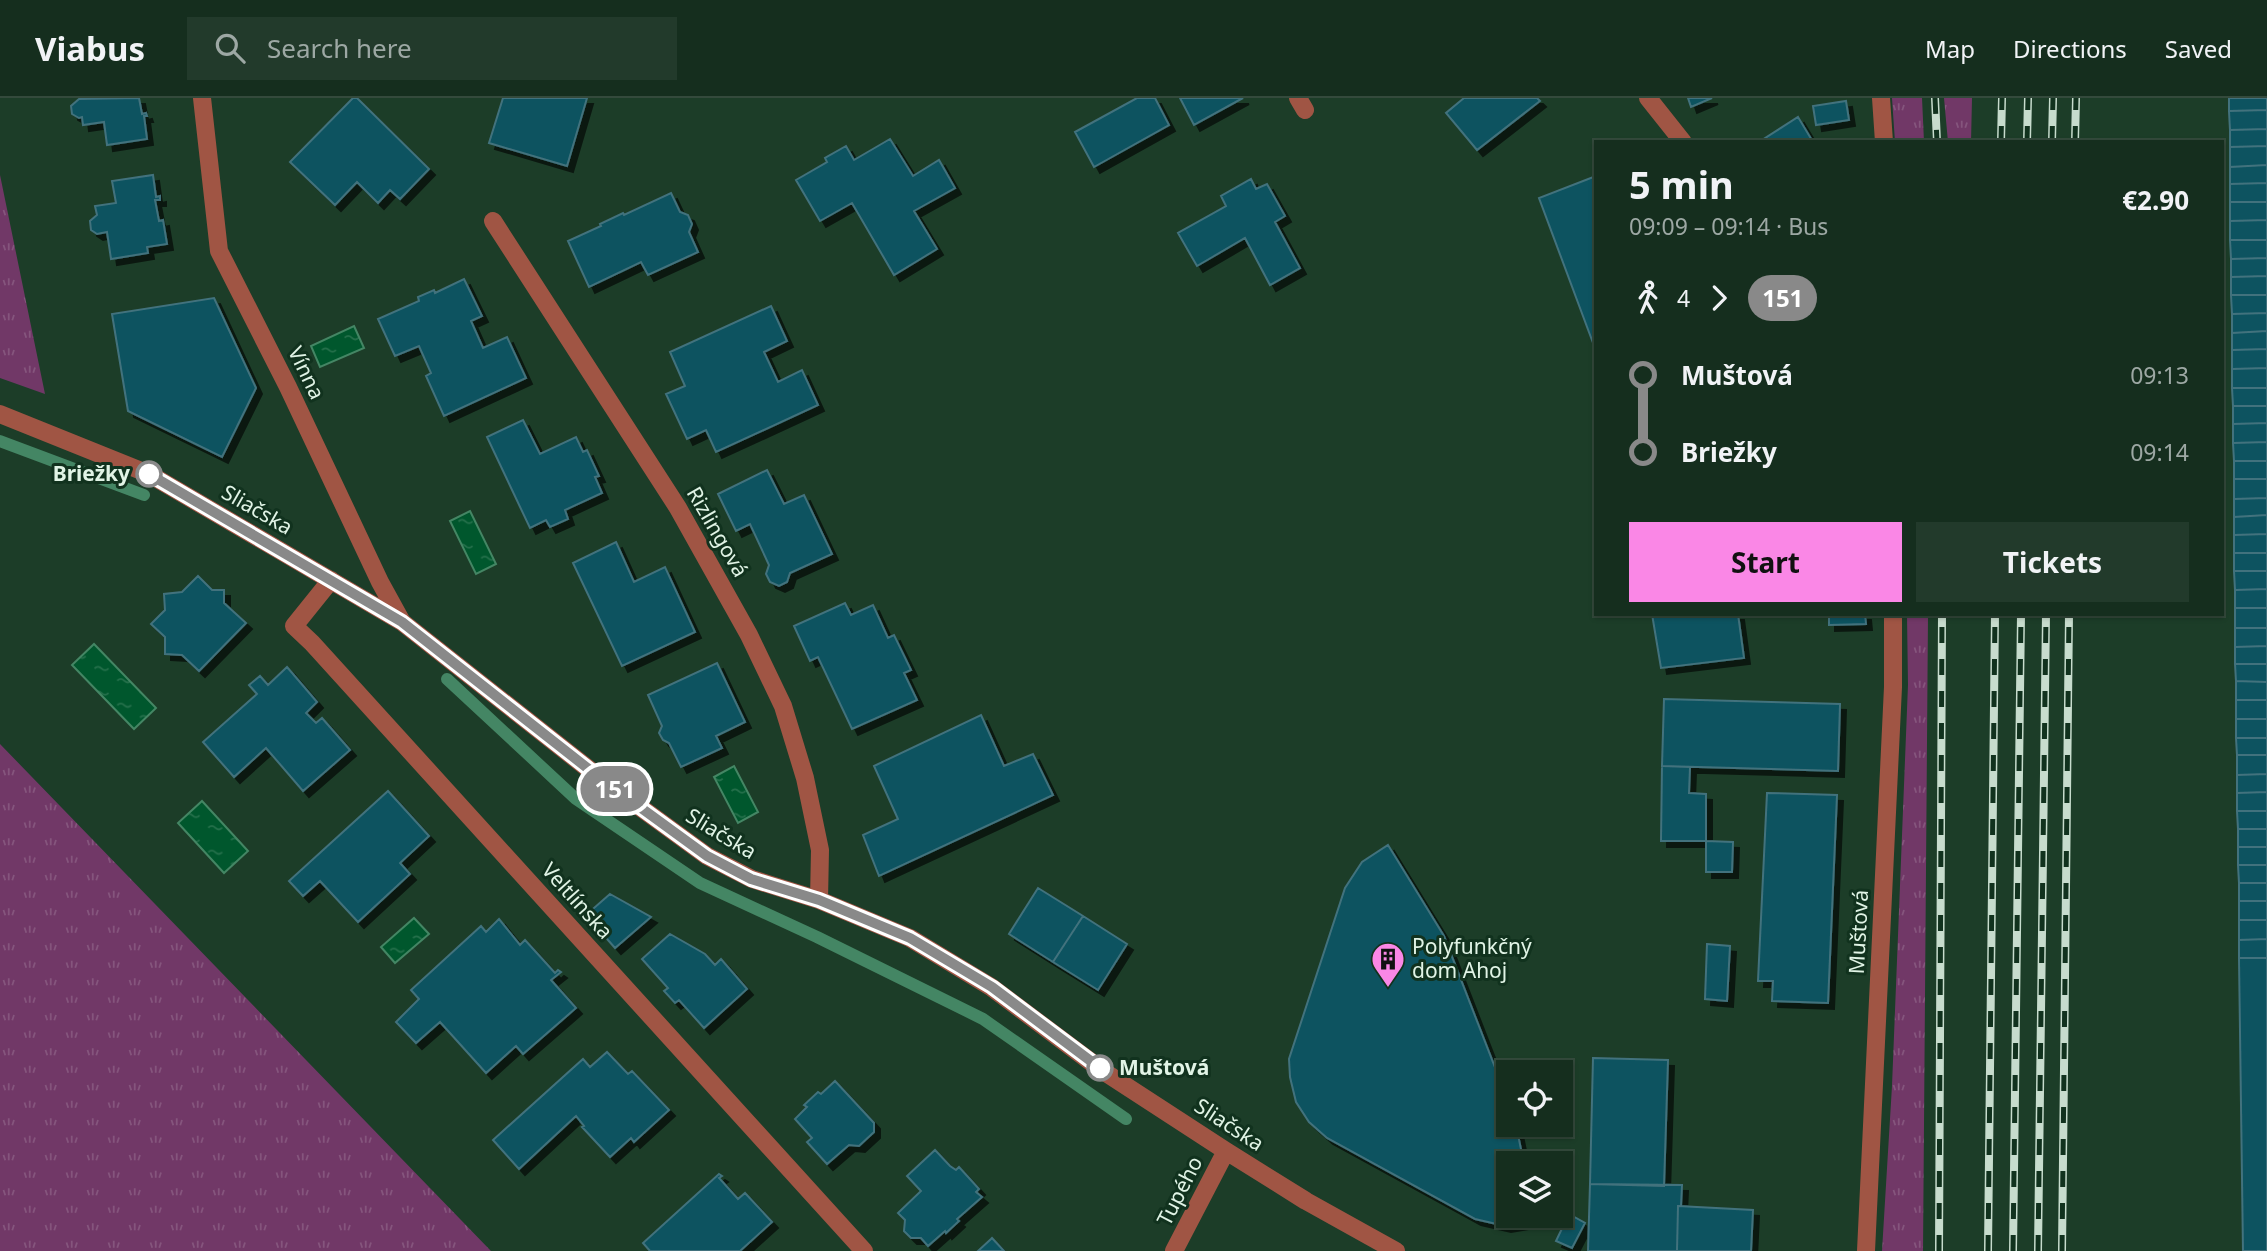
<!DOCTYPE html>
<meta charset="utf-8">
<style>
:root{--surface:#152e1e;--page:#223a2b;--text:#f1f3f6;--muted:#9da8a4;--line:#344a3c;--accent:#fa87e6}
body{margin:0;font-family:"Noto Sans",sans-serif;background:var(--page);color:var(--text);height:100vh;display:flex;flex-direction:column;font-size:26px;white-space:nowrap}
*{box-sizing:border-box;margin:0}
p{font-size:23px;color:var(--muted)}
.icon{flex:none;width:38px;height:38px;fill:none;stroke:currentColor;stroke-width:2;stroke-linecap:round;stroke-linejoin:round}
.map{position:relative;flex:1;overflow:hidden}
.drawer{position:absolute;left:1594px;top:42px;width:630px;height:476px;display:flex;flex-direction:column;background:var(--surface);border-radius:0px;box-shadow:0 2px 5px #0004,0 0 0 2px var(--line)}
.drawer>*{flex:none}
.badge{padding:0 14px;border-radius:23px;font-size:24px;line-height:46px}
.buttons{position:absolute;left:1496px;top:962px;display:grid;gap:14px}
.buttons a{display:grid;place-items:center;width:77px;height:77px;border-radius:0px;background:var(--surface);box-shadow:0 2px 5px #0004,0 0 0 2px var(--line);font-size:35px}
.map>.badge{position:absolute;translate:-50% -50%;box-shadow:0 0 0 4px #fff}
.legs{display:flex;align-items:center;gap:10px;height:77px;padding:0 35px;font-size:23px}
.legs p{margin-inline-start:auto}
.summary{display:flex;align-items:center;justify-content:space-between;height:119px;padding:0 35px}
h1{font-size:38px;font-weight:700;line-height:52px}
.button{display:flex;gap:14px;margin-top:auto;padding:14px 35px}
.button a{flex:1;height:80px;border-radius:0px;background:var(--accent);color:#111;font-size:28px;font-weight:700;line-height:80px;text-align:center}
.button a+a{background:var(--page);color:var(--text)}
ul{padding:0 35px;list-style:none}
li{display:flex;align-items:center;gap:24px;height:77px;font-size:26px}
li i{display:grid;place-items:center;width:10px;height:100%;margin:0 9px;background:currentColor}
li i::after{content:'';width:18px;height:18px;margin:-9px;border:5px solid;border-radius:50%;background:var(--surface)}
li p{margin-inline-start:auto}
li:first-child i{background:linear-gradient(#0000 50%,currentColor 0)}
li:last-child i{background:linear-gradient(currentColor 50%,#0000 0)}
header{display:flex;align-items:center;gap:42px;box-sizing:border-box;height:98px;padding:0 35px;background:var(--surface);border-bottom:2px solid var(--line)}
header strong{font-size:33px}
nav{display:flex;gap:38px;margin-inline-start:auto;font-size:24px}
.search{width:490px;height:63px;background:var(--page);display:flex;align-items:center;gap:18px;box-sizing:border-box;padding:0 24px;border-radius:0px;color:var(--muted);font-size:26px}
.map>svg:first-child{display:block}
.grass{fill:url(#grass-tufts)}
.water{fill:url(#water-ripples);stroke:#448664;stroke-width:2}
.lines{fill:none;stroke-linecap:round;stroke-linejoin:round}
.stream{stroke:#448664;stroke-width:12}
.building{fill:#0c5360;stroke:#42727d;stroke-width:2;filter:url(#shadow)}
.minor{stroke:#a05544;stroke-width:18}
.rail-casing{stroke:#c7dccd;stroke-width:8}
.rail{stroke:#11321e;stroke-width:5;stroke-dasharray:16;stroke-linecap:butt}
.line-1-casing{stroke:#fff;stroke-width:16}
.line-1{stroke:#898989;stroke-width:10}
.stop-1-dot{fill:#fff;stroke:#898989;stroke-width:3.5}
.labels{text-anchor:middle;stroke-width:6;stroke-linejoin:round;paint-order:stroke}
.street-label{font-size:21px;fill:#e1f4e6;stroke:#11321e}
.stop-label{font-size:21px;font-weight:bold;fill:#e1f4e6;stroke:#11321e;text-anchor:end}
.poi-label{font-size:21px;fill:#e1f4e6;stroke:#11321e;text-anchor:start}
</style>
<header>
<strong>Viabus</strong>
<div class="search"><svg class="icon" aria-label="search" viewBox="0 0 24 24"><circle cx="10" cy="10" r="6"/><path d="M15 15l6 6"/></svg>Search here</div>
<nav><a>Map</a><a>Directions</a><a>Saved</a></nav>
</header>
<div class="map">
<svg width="2267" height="1153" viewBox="0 0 2267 1153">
<defs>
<pattern id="grass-tufts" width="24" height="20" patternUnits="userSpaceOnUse" patternTransform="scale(1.75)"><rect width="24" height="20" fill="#713867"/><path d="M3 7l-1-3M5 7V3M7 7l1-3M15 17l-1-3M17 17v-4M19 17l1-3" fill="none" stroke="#85557d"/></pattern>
<pattern id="water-ripples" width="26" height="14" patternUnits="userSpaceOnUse" patternTransform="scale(1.75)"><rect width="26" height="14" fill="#00572d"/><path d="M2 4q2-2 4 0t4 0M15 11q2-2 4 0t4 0" fill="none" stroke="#25704b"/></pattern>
<filter id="shadow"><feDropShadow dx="6" dy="6" stdDeviation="0" flood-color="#0009"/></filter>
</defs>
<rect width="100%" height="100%" fill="#1c3d28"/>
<path class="grass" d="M1892 0H1922L1924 44H1895Z
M1944 0H1972L1971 44H1948Z
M0 77 45 296 0 280Z
M1907 516H1928L1923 1153H1882L1892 988 1908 587Z
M0 646 491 1153H0Z"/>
<path class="water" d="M354 228 364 250 320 269 311 248Z
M470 413 496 466 476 476 450 423Z
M94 546 156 610 134 631 72 567Z
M734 668 758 714 738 725 714 679Z
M202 703 248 753 224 775 178 725Z
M414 820 429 836 395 865 381 849Z"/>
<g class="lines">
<path class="stream" d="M0 343 144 397
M447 581 576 701 700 785 817 839 983 921 1126 1021"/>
</g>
<path class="building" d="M139 0 142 16 146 15 147 18H144L147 41 107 47 104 24 83 27 82 19 79 20 72 16 71 8 79 1Z
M353 0H357L429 71 400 101 390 92 378 105 357 84 335 107 290 64Z
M503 0H587L567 68 489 45Z
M1137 0H1155L1169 27 1094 69 1075 34Z
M1180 0H1243L1194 27Z
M1464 0H1537L1540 3 1477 52 1446 15Z
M1688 0H1712L1691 9Z
M2229 0H2267V12L2229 13Z
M1846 3 1849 22 1816 27 1813 8Z
M2267 12V31L2230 32 2229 13Z
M1798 19 1813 44H1759Z
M2267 31V48L2230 49V32Z
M890 41 913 78 939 62 955 90 914 113 937 151 894 177 852 105 820 123 796 82 827 64 825 60 846 48 854 62Z
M2267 48V67L2230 69V49Z
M2267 67V85L2230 86V69Z
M153 77 156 99 160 98V102H155L159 123 163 122 167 146 147 149 148 155 111 161 107 134 97 136 91 132 90 123 97 117 95 108 116 105 112 83Z
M1596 78V253L1539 100Z
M1251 81 1256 91 1267 86 1285 118 1275 124 1300 170 1270 187 1245 140 1197 168 1178 135 1226 108 1221 98Z
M2267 85V104H2230V86Z
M671 95 680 114 688 117 692 126 689 134 698 154 648 177 641 164 589 189 568 143 601 128 600 126 623 115 624 117Z
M2230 104H2267V122L2230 123Z
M2267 122V142H2230V123Z
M2230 142H2267V160L2231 161Z
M2267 160V178L2231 179V161Z
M2267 178V197H2231V179Z
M464 181 482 218 471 223 483 250 507 239 526 280 444 318 426 278 431 275 419 248 395 258 378 221 419 203 418 199 434 192 435 195Z
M2231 197H2267V215L2232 216Z
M214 200 256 290 222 359 128 313 112 216Z
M771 208 787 243 764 254 778 284 802 272 818 307 716 354 706 332 687 341 666 296 685 288 670 254Z
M2267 215V233L2232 235V216Z
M2267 233V251L2232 252V235Z
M2267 251V270L2232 271V252Z
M2267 270V290H2232V271Z
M2232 290H2267V308H2233Z
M2233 308H2267V325L2233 326Z
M523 322 540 356 576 339 583 354 587 352 599 378 595 379 602 395 565 412 568 421 550 429 546 422 530 430 487 339Z
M2267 325V344L2233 345V326Z
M2267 344V363H2234L2233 345Z
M2234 363H2267V381H2234Z
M767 372 784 406 804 397 832 456 790 475 787 484 779 488 770 484 766 476 769 467 750 426 736 433 718 396Z
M2234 381H2267V400L2234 401Z
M2267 400V417L2234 419V401Z
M2267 417V436L2234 437V419Z
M2267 436V455H2234V437Z
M616 444 634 484 665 469 695 534 622 568 573 465Z
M2234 455H2267V473H2234Z
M2234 473H2267V491L2235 492Z
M198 478 212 492H224V505L246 525 199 573 182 557 165 556V539L151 526 165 512 164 496 182 494Z
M2267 491V510H2235V492Z
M845 505 851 517 873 507 888 540 894 537 911 572 904 575 917 602 852 631 818 559 810 563 794 528Z
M2235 510H2267V530H2235Z
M1652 516H1738L1744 560 1661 570Z
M1829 516H1865L1866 526 1829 527Z
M2235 530H2267V548L2235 549Z
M2267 548V566H2235V549Z
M717 565 745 624 716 638 722 650 681 669 669 645 663 642 659 635 662 628 648 597Z
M2235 566H2267V584L2236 583Z
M287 569 317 604 306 615 316 625 322 620 350 652 303 693 266 650 234 679 203 644 257 596 249 587 260 578 268 587Z
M2236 583 2267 584V602H2236Z
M1664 601 1840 606 1838 673 1662 668Z
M2236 602H2267V621H2236Z
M981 617 1004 668 1033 656 1053 697 879 778 863 737 898 721 874 668Z
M2236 621H2267V640H2236Z
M2236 640H2267V657H2237Z
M2237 657H2267V676L2237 677Z
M1662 668 1690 669 1689 695 1706 696V743H1661Z
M2267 676V694L2237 695V677Z
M388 693 429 738 400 765 410 776 358 824 320 783 303 798 289 783Z
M2267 694V713H2237V695Z
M1767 695 1837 697 1828 905 1772 903 1773 883H1758Z
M2237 713H2267V731H2238Z
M2238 731H2267V749H2238Z
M1706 743 1733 744 1732 774H1706Z
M1388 747 1444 838 1508 1003V1027H1516L1524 1066H1508V1118H1534L1535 1123 1505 1128 1475 1121 1327 1040 1309 1024 1296 1004 1290 979 1289 961 1345 790 1362 764Z
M2238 749H2267V767H2238Z
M2238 767H2267V785H2239Z
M2239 785H2267V803H2239Z
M1038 790 1083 818 1053 864 1009 836Z
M610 796 651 819 615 850 586 817Z
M2239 803H2267V822H2239Z
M1083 818 1127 846 1098 892 1053 864Z
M499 821 520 847 525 842 555 875 558 872 561 874 551 882 576 910 523 956 516 948 486 975 440 924 416 945 396 924 419 901 411 892 481 828 486 834Z
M2239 822H2267V841L2239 842Z
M670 836 705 856 715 867 721 861 747 891 704 930 679 902 675 905 664 893 668 890 642 861Z
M2267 841V860H2239V842Z
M1707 846 1730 848 1727 903 1705 901Z
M2239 860H2267V1153H2243Z
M607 954 628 976 632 973 669 1012 634 1044 631 1040 610 1059 582 1029 584 1028 576 1018 519 1071 493 1042 583 961 590 969Z
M1593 960 1668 962 1664 1088 1590 1086Z
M835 983 874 1025V1034L859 1048 849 1047 827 1066 807 1044 812 1040 795 1021 807 1009 804 1007 818 994 821 996Z
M935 1052 950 1068 956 1072 959 1069 979 1091 976 1094 982 1099 957 1121 959 1123 946 1135 945 1133 928 1148 921 1140H911L904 1133 905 1122 898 1115 921 1093 907 1078Z
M719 1076 722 1078 719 1080 738 1101 745 1095 772 1124 740 1153H650L643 1145Z
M1590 1086 1682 1087 1681 1108H1678L1677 1153H1588Z
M1678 1108 1753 1112 1751 1153H1677Z
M1569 1116 1585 1125 1572 1150 1556 1143Z
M992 1140 1004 1153H978L991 1141Z"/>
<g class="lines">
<path class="minor" d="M202 0 219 153 288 289 380 484 402 524
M1298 0 1305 12
M1648 0 1683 44
M1881 0 1884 44
M493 123 678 410 749 537 783 608 805 680 820 752 819 802
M0 316 149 376 402 524 600 680 707 758 752 781 819 802 910 840 991 889 1103 973 1226 1053 1306 1103 1396 1153
M331 482 294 528 312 545 864 1153
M1174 1153 1226 1053
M1866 1153 1893 589V516"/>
<defs>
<path id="rail" d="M1935 0 1937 44
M2001 44 2002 0
M2027 44 2028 0
M2052 44 2053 0
M2075 44 2076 0
M1939 1153 1942 516
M1988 1153 1995 516
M2013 1153 2021 516
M2038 1153 2046 516
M2062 1153 2069 516"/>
</defs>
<use href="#rail" class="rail-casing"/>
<use href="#rail" class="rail"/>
</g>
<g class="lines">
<defs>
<path id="line-1" d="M149 376 402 524 600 680 707 758 751 781 819 802 910 840 992 889 1100 970"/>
</defs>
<use href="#line-1" class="line-1-casing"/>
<use href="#line-1" class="line-1"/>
</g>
<defs>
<symbol id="building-pin" viewBox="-11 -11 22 30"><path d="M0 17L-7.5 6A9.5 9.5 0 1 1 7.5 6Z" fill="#fa87e6" stroke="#11321e"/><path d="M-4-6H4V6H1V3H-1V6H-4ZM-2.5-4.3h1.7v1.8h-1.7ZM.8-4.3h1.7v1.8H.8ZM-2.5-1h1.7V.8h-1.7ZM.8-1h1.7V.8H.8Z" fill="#111"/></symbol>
</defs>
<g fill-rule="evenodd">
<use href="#building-pin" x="1369" y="842" width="38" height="52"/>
</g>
<g class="stop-1-dot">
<circle cx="149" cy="376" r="12"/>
<circle cx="1100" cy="970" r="12"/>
</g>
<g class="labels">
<g class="street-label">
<text transform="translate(306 275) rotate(64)" y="7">Vínna</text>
<text transform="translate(257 412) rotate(30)" y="7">Sliačska</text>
<text transform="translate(717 434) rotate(60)" y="7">Rizlingová</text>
<text transform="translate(721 736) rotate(31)" y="7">Sliačska</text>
<text transform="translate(577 803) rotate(48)" y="7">Veltlínska</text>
<text transform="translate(1859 834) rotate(-87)" y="7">Muštová</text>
<text transform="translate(1229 1027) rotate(33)" y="7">Sliačska</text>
<text transform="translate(1180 1093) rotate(-63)" y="7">Tupého</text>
</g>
<g class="stop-label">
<text x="130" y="383">Briežky</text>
<text x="1119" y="977" text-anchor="start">Muštová</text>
</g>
<g class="poi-label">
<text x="1412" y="856">Polyfunkčný<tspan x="1412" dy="24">dom Ahoj</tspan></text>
</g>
</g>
</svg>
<div class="buttons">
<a><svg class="icon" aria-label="locate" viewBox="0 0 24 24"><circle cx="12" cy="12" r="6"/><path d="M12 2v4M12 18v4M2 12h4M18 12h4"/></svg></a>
<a><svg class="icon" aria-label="layers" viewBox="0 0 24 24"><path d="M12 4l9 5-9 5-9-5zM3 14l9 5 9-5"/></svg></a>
</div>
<b class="badge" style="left:615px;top:691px;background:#898989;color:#fff">151</b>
<section class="drawer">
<div class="summary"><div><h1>5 min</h1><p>09:09 – 09:14 · Bus</p></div><b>€2.90</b></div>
<div class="legs"><svg class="icon" aria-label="walk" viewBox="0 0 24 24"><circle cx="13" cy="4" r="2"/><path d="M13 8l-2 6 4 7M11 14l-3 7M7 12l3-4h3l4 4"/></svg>4<svg class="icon" aria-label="forward" viewBox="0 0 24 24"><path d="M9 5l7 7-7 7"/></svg><b class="badge" style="background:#898989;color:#fff">151</b></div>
<ul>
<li><i style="color:#898989"></i><b>Muštová</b><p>09:13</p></li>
<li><i style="color:#898989"></i><b>Briežky</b><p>09:14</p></li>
</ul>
<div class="button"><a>Start</a><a>Tickets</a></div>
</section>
</div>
